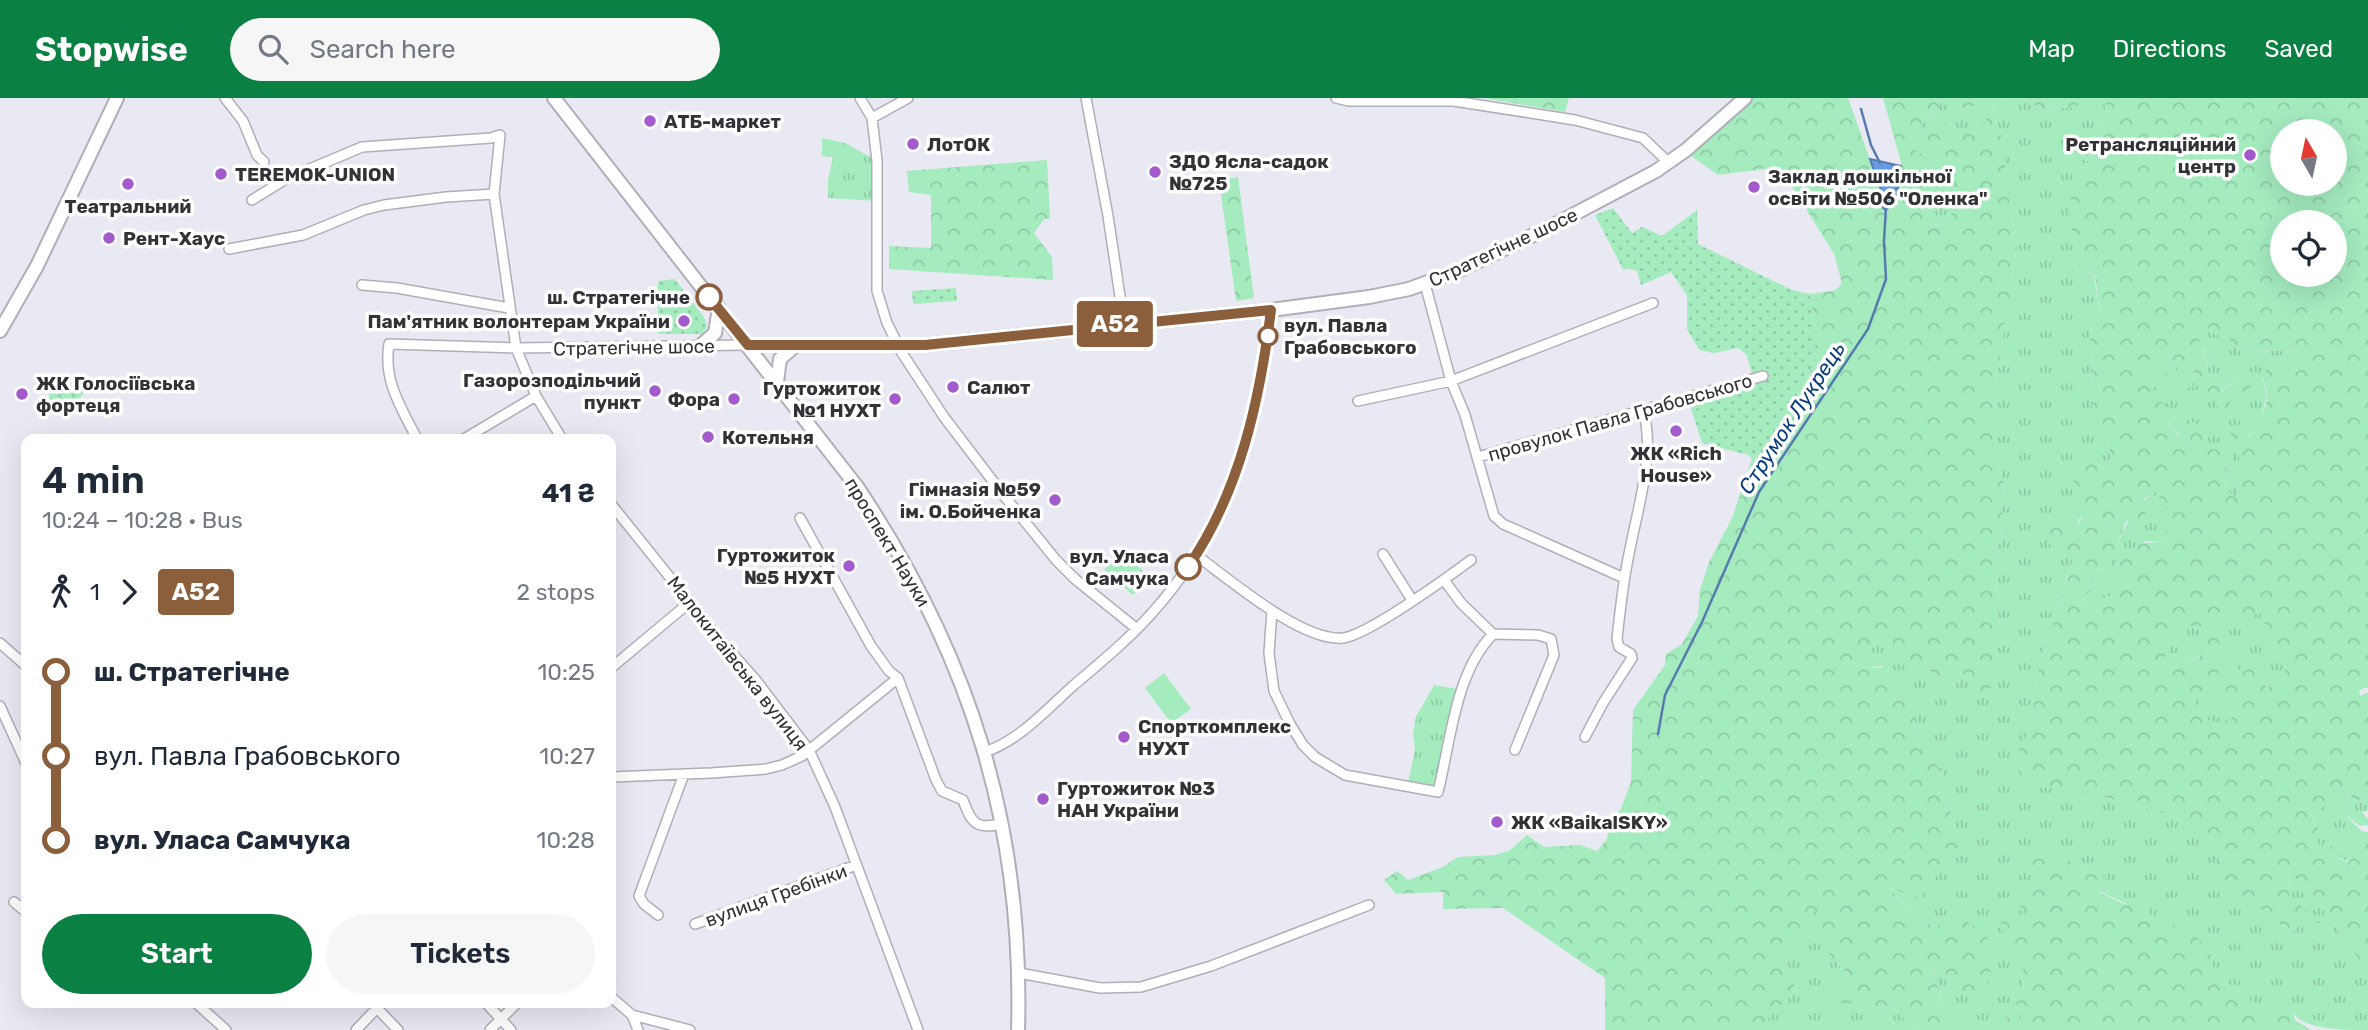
<!DOCTYPE html>
<meta charset="utf-8">
<style>
:root{--surface:#fff;--page:#f6f6f7;--text:#1f2937;--muted:#747a83;--accent:#0b8043}
body{margin:0;font-family:Rubik,sans-serif;background:var(--page);color:var(--text);height:100vh;display:flex;flex-direction:column;font-size:26px;white-space:nowrap}
*{box-sizing:border-box;margin:0}
p{font-size:23px;color:var(--muted)}
.icon{flex:none;width:38px;height:38px;fill:none;stroke:currentColor;stroke-width:2;stroke-linecap:round;stroke-linejoin:round}
.map{position:relative;flex:1;overflow:hidden}
.drawer{position:absolute;left:21px;top:336px;width:595px;height:574px;display:flex;flex-direction:column;background:var(--surface);border-radius:14px;box-shadow:0 7px 28px #0002}
.drawer>*{flex:none}
.badge{padding:0 14px;border-radius:5px;font-size:24px;line-height:46px}
.needle{width:46px;rotate:351deg}
.controls{position:absolute;left:2270px;top:21px;display:grid;gap:14px}
.controls a{display:grid;place-items:center;width:77px;height:77px;border-radius:50%;background:var(--surface);box-shadow:0 7px 28px #0002;font-size:35px}
.map>.badge{position:absolute;translate:-50% -50%;box-shadow:0 0 0 4px #fff}
.legs{display:flex;align-items:center;gap:10px;height:77px;padding:0 21px;font-size:23px}
.legs p{margin-inline-start:auto}
.overview{display:flex;align-items:center;justify-content:space-between;height:119px;padding:0 21px}
h1{font-size:38px;font-weight:600;line-height:52px}
.action{display:flex;gap:14px;margin-top:auto;padding:14px 21px}
.action a{flex:1;height:80px;border-radius:42px;background:var(--accent);color:#fff;font-size:28px;font-weight:600;line-height:80px;text-align:center}
.action a+a{background:var(--page);color:var(--text)}
ul{padding:0 21px;list-style:none}
li{display:flex;align-items:center;gap:24px;height:84px;font-size:26px}
li i{display:grid;place-items:center;width:10px;height:100%;margin:0 9px;background:currentColor}
li i::after{content:'';width:18px;height:18px;margin:-9px;border:5px solid;border-radius:50%;background:var(--surface)}
li p{margin-inline-start:auto}
li:first-child i{background:linear-gradient(#0000 50%,currentColor 0)}
li:last-child i{background:linear-gradient(currentColor 50%,#0000 0)}
header{display:flex;align-items:center;gap:42px;box-sizing:border-box;height:98px;padding:0 35px;background:var(--accent);color:#fff}
header strong{font-size:33px}
nav{display:flex;gap:38px;margin-inline-start:auto;font-size:24px}
.search{width:490px;height:63px;background:var(--page);display:flex;align-items:center;gap:18px;box-sizing:border-box;padding:0 24px;border-radius:38px;color:var(--muted);font-size:26px}
.map>svg:first-child{display:block}
.grass{fill:url(#grass-tufts)}
.forest{fill:url(#forest-crowns);fill-rule:evenodd}
.park{fill:url(#park-dots)}
.pitch{fill:#a4ebbe}
.water{fill:url(#water-ripples);stroke:#577baf;stroke-width:2}
.lines{fill:none;stroke-linecap:round;stroke-linejoin:round}
.stream{stroke:#577baf;stroke-width:2.5}
.street-casing{stroke:#aeafb9;stroke-width:12}
.secondary-casing{stroke:#aeafb9;stroke-width:16}
.street{stroke:#fff;stroke-width:9}
.secondary{stroke:#fff;stroke-width:12}
.line-1-casing{stroke:#fff;stroke-width:16}
.line-1{stroke:#8b5e3c;stroke-width:10}
.poi-dot{fill:#a35acd;stroke:#fff;stroke-width:2.5}
.stop-1-dot{fill:#fff;stroke:#8b5e3c;stroke-width:3.5}
.labels{text-anchor:middle;stroke-width:7;stroke-linejoin:round;paint-order:stroke}
.poi-label{font-size:19px;font-weight:bold;fill:#333337;stroke:#fff;text-anchor:start}
.street-label{font-size:19px;fill:#333337;stroke:#fff}
.stop-label{font-size:19px;font-weight:bold;fill:#333337;stroke:#fff;text-anchor:end}
.water-label{font-size:21px;font-style:italic;fill:#083c7c;stroke:#fff}
</style>
<header>
<strong>Stopwise</strong>
<div class="search"><svg class="icon" aria-label="search" viewBox="0 0 24 24"><circle cx="10" cy="10" r="6"/><path d="M15 15l6 6"/></svg>Search here</div>
<nav><a>Map</a><a>Directions</a><a>Saved</a></nav>
</header>
<div class="map">
<svg width="2368" height="932" viewBox="0 0 2368 932">
<defs>
<pattern id="grass-tufts" width="24" height="20" patternUnits="userSpaceOnUse" patternTransform="scale(1.75)"><rect width="24" height="20" fill="#a4ebbe"/><path d="M3 7l-1-3M5 7V3M7 7l1-3M15 17l-1-3M17 17v-4M19 17l1-3" fill="none" stroke="#8ecaa4"/></pattern>
<pattern id="forest-crowns" width="20" height="18" patternUnits="userSpaceOnUse" patternTransform="scale(1.75)"><rect width="20" height="18" fill="#a4ebbe"/><path d="M2 6a3 3 0 1 1 6 0M12 15a3 3 0 1 1 6 0" fill="none" stroke="#8ecaa4"/></pattern>
<pattern id="park-dots" width="8" height="8" patternUnits="userSpaceOnUse" patternTransform="scale(1.75)"><rect width="8" height="8" fill="#a4ebbe"/><path d="M2 2h.1M6 6h.1" fill="none" stroke="#8ecaa4" stroke-width="1.8" stroke-linecap="round"/></pattern>
<pattern id="water-ripples" width="26" height="14" patternUnits="userSpaceOnUse" patternTransform="scale(1.75)"><rect width="26" height="14" fill="#669ae2"/><path d="M2 4q2-2 4 0t4 0M15 11q2-2 4 0t4 0" fill="none" stroke="#557eb8"/></pattern>
</defs>
<rect width="100%" height="100%" fill="#e8e9f3"/>
<path class="grass" d="M1941 0H1952L1960 11 1975 8 1987 20 1970 36 1942 23 1941 71 1946 85 1973 100 1963 104 1942 126 1923 127 1939 108 1953 102 1937 83 1925 77V58L1915 52 1911 38 1922 27 1921 15 1939 14Z
M2005 0H2023L2041 11 2075 9 2085 0H2106L2105 15 2082 61 2100 67 2081 176 2094 177 2100 217 2089 233 2093 277 2089 301 2106 333 2111 364 2102 375 2093 360 2077 432 2074 457 2039 570 2033 600 2035 619 2015 661 2036 689 2071 690 2172 717 2212 738 2220 760 2209 771 2301 825H2319L2289 799 2290 777 2306 786 2361 865 2368 872V932C2344 932 2301 932 2292 913L2257 921 2240 906 2236 890 2215 878 2210 851 2195 838 2099 793 2105 781 2090 769 2079 770 2038 742 2034 782 2027 815 2000 822 2022 861 2024 898 2021 921 2006 919 2012 932H1950L1932 867 1942 869 1957 895 1939 828 1917 824 1889 788 1959 738 1952 721 1943 677 1915 632 1913 612 1890 586 1882 568 1865 570 1863 556 1877 543 1955 587 1962 574 1999 534 1997 466 2005 390 1993 341 1995 291 2018 141 2012 125 2001 35 1992 10Z
M822 40 845 45 877 63 878 103 828 100V82L833 59 822 58Z
M2193 203 2211 234 2229 241 2239 253 2305 252 2300 262 2263 280 2267 297 2260 324 2239 349V382L2236 399 2225 392 2227 363 2205 347V339L2214 333 2181 338 2168 326 2177 317 2150 301V291L2157 288 2155 272 2161 261 2192 290 2176 272 2174 262 2189 264C2196 286 2211 293 2231 301L2240 294 2238 278 2221 293 2210 282 2204 252 2198 240Z
M2157 393 2169 406V444L2146 443 2121 464 2118 494 2087 508 2077 502 2095 489 2094 478 2098 470 2108 471C2120 440 2128 411 2157 393Z
M2226 501 2238 529 2253 516 2263 515 2268 550 2285 567 2286 587 2269 592 2250 565 2240 574 2230 561 2237 617 2220 626 2205 621 2193 603 2209 559 2202 557 2168 571 2163 564 2181 528H2202Z
M1434 587 1458 591 1437 691 1408 685 1415 652 1413 636 1416 619Z
M2352 698 2355 703 2368 702V713L2362 714 2368 721V727L2360 728 2344 716 2362 733 2368 734V737H2365L2351 758 2350 765 2317 746 2318 729 2311 715 2319 714 2320 709 2344 703Z
M1815 811 1829 856 1847 877 1826 903 1890 909 1918 932H1762L1759 929 1796 892 1784 855 1799 842Z"/>
<path class="forest" d="M1483 0H1569L1565 14Z
M1752 0H1848L1883 98V110L1896 103 1901 64 1883 0H1941L1939 14 1921 15 1922 27 1911 39 1915 52 1925 58V77L1937 83 1953 102 1939 108 1925 127 1942 126 1963 104 1972 100 1946 85 1922 35 1942 23 1970 36 1987 20 1975 8 1960 11 1952 0H2005L1992 10 2001 35 2012 125 2018 141 1995 291 1994 341 2005 390 1997 466 1999 534 1993 588 1981 595 1962 574 1955 587 1877 543 1863 557 1866 570 1890 569V586L1913 612 1915 632 1943 677 1952 721 1959 738 1957 750H1942L1941 771 1921 800 1890 790 1917 824 1939 828 1952 812 1987 838 1992 865 1982 905 1957 895 1942 869 1932 868 1950 932H1918L1890 909 1825 904 1847 877 1829 856 1815 812 1799 842 1784 855 1796 892 1760 929 1762 932H1605V880L1503 810 1443 811V794L1396 796 1384 782 1397 773 1408 782 1443 769 1458 759 1495 757 1509 753 1527 737 1544 749 1580 747 1597 753 1607 741 1610 723 1620 713 1631 684 1633 612 1665 567 1666 556 1682 546 1698 518 1700 492 1709 464 1732 420 1752 361 1780 332 1819 256 1810 196 1836 192 1842 185 1834 156 1780 69 1718 77 1690 57Z
M2023 0H2085L2076 9 2041 11Z
M2106 0H2368V589L2359 592 2360 598 2368 594V702L2355 703 2351 698 2344 703 2345 709H2321L2319 714 2311 716 2318 729V746L2331 748 2338 754V759L2349 765 2351 758 2348 748 2365 736 2368 737V872L2361 865 2306 786 2290 778 2289 798 2320 825H2301L2292 835 2208 772 2219 760 2210 752 2212 738 2172 717 2071 690 2036 689 2021 675 2015 660 2035 619 2033 600 2039 570 2074 458 2061 461 2045 439 2059 420 2077 431 2081 420 2072 408 2074 379 2093 359 2102 374 2111 364 2106 333 2089 301 2093 277 2089 233 2100 217 2095 177 2081 176 2070 122 2071 89 2099 74 2100 67 2082 61 2105 15ZM2282 33H2334V86H2282ZM2282 124H2334V177H2282ZM2195 207 2211 234 2229 241 2239 253 2304 252 2299 262 2267 270C2260 287 2267 283 2267 297 2267 312 2257 327 2249 339L2238 327 2230 335 2233 346 2239 349V382L2236 398 2225 392 2227 364 2232 362 2233 357 2205 346V339L2212 340 2215 333 2191 323 2180 338 2168 326 2178 316 2159 302 2150 300 2151 291 2157 288 2155 272 2161 262 2168 281 2180 280 2182 290H2193L2191 280 2176 272 2174 263 2189 264C2194 281 2209 292 2217 308L2228 310C2231 299 2236 294 2248 294L2257 273 2238 278 2222 293C2202 276 2210 261 2198 240L2201 229ZM2157 393 2161 404 2168 406 2163 423 2169 444C2151 444 2127 443 2120 466 2119 473 2120 475 2115 481L2118 494 2087 508 2078 503 2095 489 2094 478 2098 470 2108 471 2126 423 2143 427 2147 410 2144 401ZM2226 502 2238 529 2247 537 2255 531 2253 516H2263L2268 550 2273 562 2284 567 2286 585 2276 577 2268 591 2250 564 2240 573 2230 560 2224 600 2237 617 2220 625 2205 621 2193 603 2220 593 2218 572 2207 565 2210 559 2220 562 2224 555 2217 539 2205 538 2194 552 2201 558 2168 571 2163 564 2181 528H2202L2223 522Z
M1047 62 1050 121H1044L1034 135 1052 159 1053 182 889 171V148L931 150V97L909 94 907 73Z
M1238 79 1254 200 1236 203 1219 82Z
M2038 742 2079 770 2090 769 2106 780 2099 794 2124 806 2143 804 2151 817 2195 838 2210 851 2215 878 2236 890 2240 906 2253 902 2257 921 2292 912 2295 922 2311 932H2012L2006 919 2021 920 2015 902 2024 898 2022 862 2010 852 2000 822 2027 815 2010 799 2013 789 2034 782 2022 758Z"/>
<path class="park" d="M1613 110 1632 135 1642 129 1662 138 1697 112 1698 146 1792 192 1810 196 1819 256 1780 332 1752 361 1748 357 1702 345 1689 304 1754 284 1747 257 1738 250 1714 255 1699 252 1687 231V197L1671 174 1641 187 1637 173 1626 170 1624 173 1595 117Z
M675 181 704 219 707 229 702 236H658V183Z
M956 190 957 203 913 206 912 193Z
M61 282 84 293 74 312 69 314 47 303 56 284Z"/>
<path class="pitch" d="M1121 453 1150 479 1133 497 1104 472Z
M1164 575 1191 611 1171 625 1145 590Z"/>
<path class="water" d="M1870 61 1901 68 1896 103 1886 112 1883 110V98Z"/>
<g class="lines">
<path class="stream" d="M1861 11 1871 47 1880 65
M1658 636 1665 597 1702 524 1759 394 1868 231 1886 181 1884 143 1886 109"/>
<defs>
<path id="street" d="M225 0 243 23 257 57 264 64
M860 0 872 20 877 63V193L887 225 902 255 944 319 1005 399 1056 462 1075 481 1137 531
M1086 0 1108 118 1124 225
M1336 0 1349 3H1454L1575 22 1643 40 1669 65
M872 20 908 0
M252 102 286 81 362 49 491 40 500 37 494 96 516 250 536 298 562 341
M229 151 303 137 364 112 384 107 446 99 494 96
M1425 186 1451 283 1465 317 1494 418 1503 426 1624 480
M362 187 397 190 509 210
M1358 303 1451 283 1653 205
M417 341C401 309 383 283 389 246L516 250 748 247
M464 341 536 298
M1478 359 1763 278
M611 406 721 543 755 581 809 652 835 709 918 932
M800 420 871 548 889 573 898 580 936 682 942 693 963 702C972 727 977 731 1002 726
M1383 456 1412 502
M1196 457C1229 481 1302 544 1343 540 1368 537 1448 479 1471 462
M1444 482 1461 505 1493 536 1538 537 1551 541 1554 557 1515 652
M1272 513 1269 555 1274 593 1290 626 1303 647 1315 659 1345 677 1438 694C1451 642 1455 575 1493 536
M0 545 26 568
M611 570 690 504
M0 608 26 665
M1585 639 1603 605 1632 560 1631 556 1619 549 1617 541C1620 513 1623 484 1629 456 1637 412 1656 355 1643 312
M985 654C1020 642 1047 611 1074 587 1101 564 1129 541 1152 515 1229 430 1258 323 1271 212
M611 679 711 675 766 671 782 667 802 658 898 580
M14 804 26 814
M658 817 644 806 639 798 684 676
M695 826 856 767
M1019 875 1100 890 1141 889 1211 868 1369 807
M611 899 632 917 690 932
M196 905 226 932
M372 905 398 932
M486 905 511 932
M632 917 638 932
M356 932 377 910
M490 932 517 905"/>
<path id="secondary" d="M554 0 858 390C970 558 1024 729 1018 932
M0 233 37 168 117 0
M748 247H925L1271 212 1369 199 1409 191 1458 173 1546 131 1656 73 1686 52 1745 0
M699 249 715 235 719 210
M777 284 780 261 796 247"/>
</defs>
<use href="#street" class="street-casing"/>
<use href="#secondary" class="secondary-casing"/>
<use href="#street" class="street"/>
<use href="#secondary" class="secondary"/>
</g>
<g class="lines">
<defs>
<path id="line-1" d="M709 199 748 247H925L1271 212C1260 301 1240 394 1188 469"/>
</defs>
<use href="#line-1" class="line-1-casing"/>
<use href="#line-1" class="line-1"/>
</g>
<g class="poi-dot">
<circle cx="650" cy="23" r="7"/>
<circle cx="913" cy="46" r="7"/>
<circle cx="2250" cy="57" r="7"/>
<circle cx="1155" cy="74" r="7"/>
<circle cx="221" cy="76" r="7"/>
<circle cx="128" cy="86" r="7"/>
<circle cx="1754" cy="89" r="7"/>
<circle cx="109" cy="140" r="7"/>
<circle cx="684" cy="223" r="7"/>
<circle cx="953" cy="289" r="7"/>
<circle cx="655" cy="293" r="7"/>
<circle cx="22" cy="296" r="7"/>
<circle cx="734" cy="301" r="7"/>
<circle cx="895" cy="301" r="7"/>
<circle cx="1676" cy="333" r="7"/>
<circle cx="708" cy="339" r="7"/>
<circle cx="1055" cy="402" r="7"/>
<circle cx="849" cy="468" r="7"/>
<circle cx="1124" cy="639" r="7"/>
<circle cx="1043" cy="701" r="7"/>
<circle cx="1497" cy="724" r="7"/>
</g>
<g class="stop-1-dot">
<circle cx="709" cy="199" r="12"/>
<circle cx="1268" cy="238" r="9"/>
<circle cx="1188" cy="469" r="12"/>
</g>
<g class="labels">
<g class="poi-label">
<text x="664" y="30">АТБ-маркет</text>
<text x="927" y="53">ЛотОК</text>
<text x="2236" y="53" text-anchor="end">Ретрансляційний<tspan x="2236" dy="22">центр</tspan></text>
<text x="1169" y="70">ЗДО Ясла-садок<tspan x="1169" dy="22">№725</tspan></text>
<text x="235" y="83">TEREMOK-UNION</text>
<text x="1768" y="85">Заклад дошкільної<tspan x="1768" dy="22">освіти №506 "Оленка"</tspan></text>
<text x="128" y="115" text-anchor="middle">Театральний</text>
<text x="123" y="147">Рент-Хаус</text>
<text x="670" y="230" text-anchor="end">Пам'ятник волонтерам України</text>
<text x="641" y="289" text-anchor="end">Газорозподільчий<tspan x="641" dy="22">пункт</tspan></text>
<text x="36" y="292">ЖК Голосіївська<tspan x="36" dy="22">фортеця</tspan></text>
<text x="967" y="296">Салют</text>
<text x="881" y="297" text-anchor="end">Гуртожиток<tspan x="881" dy="22">№1 НУХТ</tspan></text>
<text x="720" y="308" text-anchor="end">Фора</text>
<text x="722" y="346">Котельня</text>
<text x="1676" y="362" text-anchor="middle">ЖК «Rich<tspan x="1676" dy="22">House»</tspan></text>
<text x="1041" y="398" text-anchor="end">Гімназія №59<tspan x="1041" dy="22">ім. О.Бойченка</tspan></text>
<text x="835" y="464" text-anchor="end">Гуртожиток<tspan x="835" dy="22">№5 НУХТ</tspan></text>
<text x="1138" y="635">Спорткомплекс<tspan x="1138" dy="22">НУХТ</tspan></text>
<text x="1057" y="697">Гуртожиток №3<tspan x="1057" dy="22">НАН України</tspan></text>
<text x="1511" y="731">ЖК «BaikalSKY»</text>
</g>
<g class="street-label">
<text transform="translate(1503 149) rotate(-25)" y="7">Стратегічне шосе</text>
<text transform="translate(634 249) rotate(-1)" y="7">Стратегічне шосе</text>
<text transform="translate(1620 319) rotate(-16)" y="7">провулок Павла Грабовського</text>
<text transform="translate(888 444) rotate(59)" y="7">проспект Науки</text>
<text transform="translate(738 565) rotate(52)" y="7">Малокитаївська вулиця</text>
<text transform="translate(776 797) rotate(-20)" y="7">вулиця Гребінки</text>
</g>
<g class="stop-label">
<text x="690" y="206">ш. Стратегічне</text>
<text x="1284" y="234" text-anchor="start">вул. Павла<tspan x="1284" dy="22">Грабовського</tspan></text>
<text x="1169" y="465">вул. Уласа<tspan x="1169" dy="22">Самчука</tspan></text>
</g>
<g class="water-label">
<text transform="translate(1792 320) rotate(-57)" y="7">Струмок Лукрець</text>
</g>
</g>
</svg>
<div class="controls">
<a><svg class="needle" viewBox="-14 -14 28 28"><path d="M0-13l5 13h-10z" fill="#e53935"/><path d="M0 13l5-13h-10z" fill="#747a83"/></svg></a>
<a><svg class="icon" aria-label="locate" viewBox="0 0 24 24"><circle cx="12" cy="12" r="6"/><path d="M12 2v4M12 18v4M2 12h4M18 12h4"/></svg></a>
</div>
<b class="badge" style="left:1115px;top:226px;background:#8b5e3c;color:#fff">А52</b>
<section class="drawer">
<div class="overview"><div><h1>4 min</h1><p>10:24 – 10:28 · Bus</p></div><b>41 ₴</b></div>
<div class="legs"><svg class="icon" aria-label="walk" viewBox="0 0 24 24"><circle cx="13" cy="4" r="2"/><path d="M13 8l-2 6 4 7M11 14l-3 7M7 12l3-4h3l4 4"/></svg>1<svg class="icon" aria-label="forward" viewBox="0 0 24 24"><path d="M9 5l7 7-7 7"/></svg><b class="badge" style="background:#8b5e3c;color:#fff">А52</b><p>2 stops</p></div>
<ul>
<li><i style="color:#8b5e3c"></i><b>ш. Стратегічне</b><p>10:25</p></li>
<li><i style="color:#8b5e3c"></i><span>вул. Павла Грабовського</span><p>10:27</p></li>
<li><i style="color:#8b5e3c"></i><b>вул. Уласа Самчука</b><p>10:28</p></li>
</ul>
<div class="action"><a>Start</a><a>Tickets</a></div>
</section>
</div>
